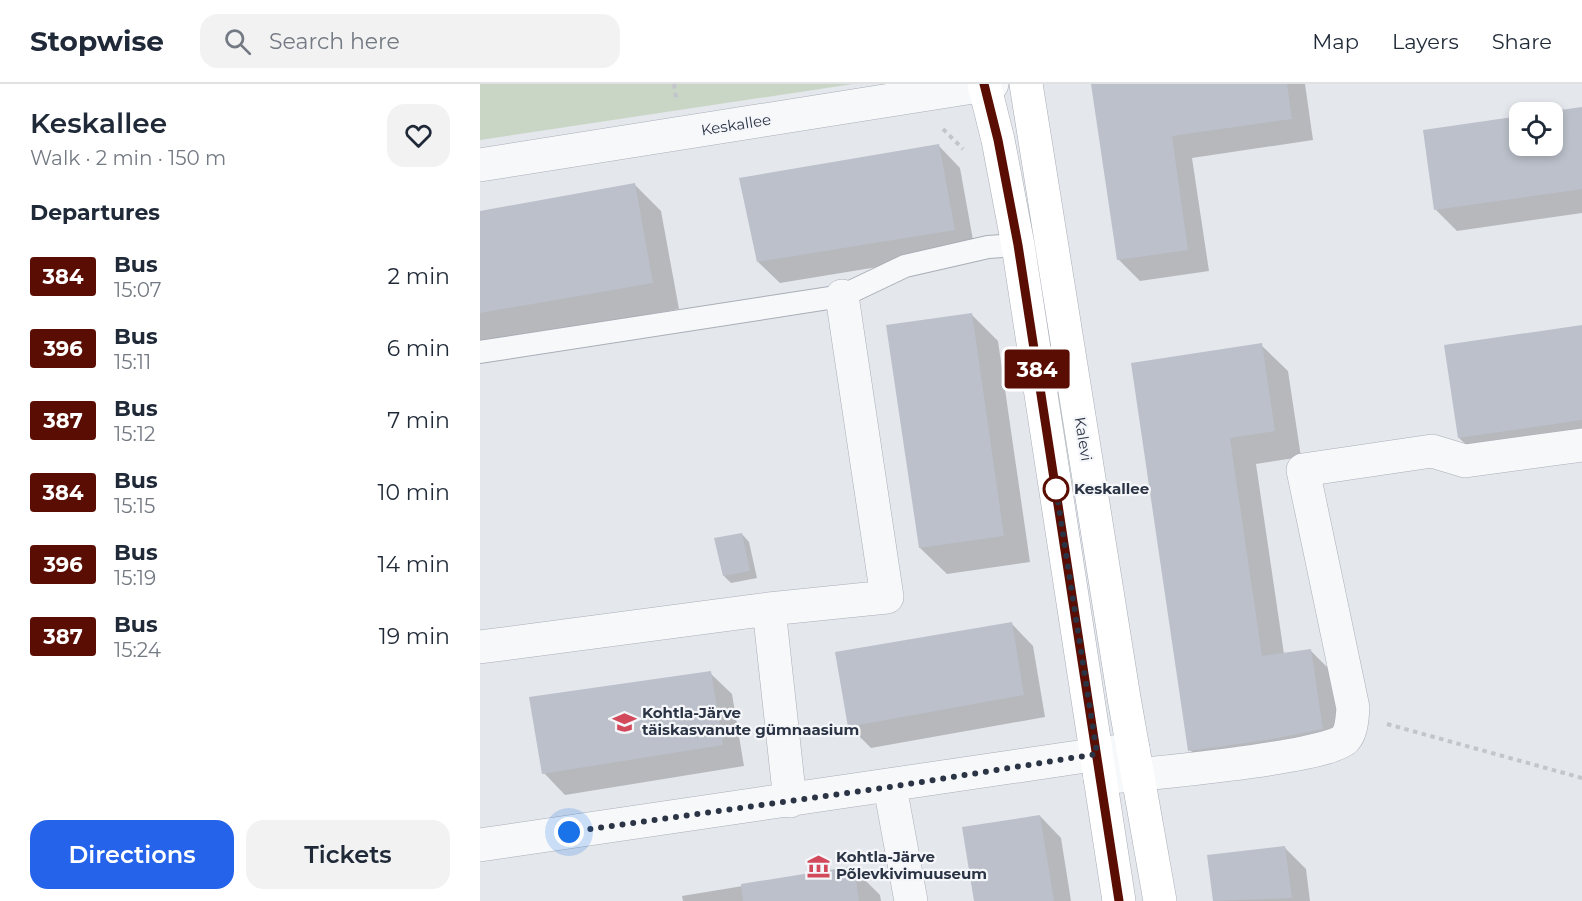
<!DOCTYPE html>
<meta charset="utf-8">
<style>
:root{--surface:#fff;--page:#f2f2f3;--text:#1f2937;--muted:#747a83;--line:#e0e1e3;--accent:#2563eb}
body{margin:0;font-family:Montserrat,sans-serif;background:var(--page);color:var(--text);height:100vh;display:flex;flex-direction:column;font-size:22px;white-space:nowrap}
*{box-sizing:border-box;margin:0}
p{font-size:20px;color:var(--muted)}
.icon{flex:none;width:33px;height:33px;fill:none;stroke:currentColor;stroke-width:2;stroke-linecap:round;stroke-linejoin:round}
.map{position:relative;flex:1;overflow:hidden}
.sheet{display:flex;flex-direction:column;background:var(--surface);width:480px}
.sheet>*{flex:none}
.badge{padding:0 12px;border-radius:4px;font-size:21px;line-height:39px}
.tools{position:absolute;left:1029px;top:18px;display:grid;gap:12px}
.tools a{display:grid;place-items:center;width:54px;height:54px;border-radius:12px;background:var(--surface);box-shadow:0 3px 9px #0003;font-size:30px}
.you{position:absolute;width:30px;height:30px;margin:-15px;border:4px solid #fff;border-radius:50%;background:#1a73e8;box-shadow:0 0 0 9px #1a73e833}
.map>.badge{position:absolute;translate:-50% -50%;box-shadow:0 0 0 3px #fff}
h2{padding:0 30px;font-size:22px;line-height:54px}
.round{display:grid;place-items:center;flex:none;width:63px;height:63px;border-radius:18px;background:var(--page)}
.summary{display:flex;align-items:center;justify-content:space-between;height:102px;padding:0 30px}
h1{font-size:28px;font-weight:600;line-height:45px}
.primary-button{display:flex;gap:12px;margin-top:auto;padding:12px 30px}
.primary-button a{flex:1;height:69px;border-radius:18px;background:var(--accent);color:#fff;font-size:24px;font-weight:600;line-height:69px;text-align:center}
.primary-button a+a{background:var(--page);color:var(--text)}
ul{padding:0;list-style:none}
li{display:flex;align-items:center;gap:18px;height:72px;padding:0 30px}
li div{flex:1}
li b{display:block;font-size:22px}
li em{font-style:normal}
li .badge{min-width:66px;font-weight:700;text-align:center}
header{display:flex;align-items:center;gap:36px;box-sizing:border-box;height:84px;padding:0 30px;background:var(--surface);border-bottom:2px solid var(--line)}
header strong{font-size:28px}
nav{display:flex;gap:33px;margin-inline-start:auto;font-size:21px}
.search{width:420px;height:54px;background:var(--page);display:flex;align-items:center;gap:15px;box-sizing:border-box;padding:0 21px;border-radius:18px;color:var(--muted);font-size:22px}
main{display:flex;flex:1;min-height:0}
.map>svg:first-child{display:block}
.green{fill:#c9d6c5}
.shadow{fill:#0003}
.building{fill:#bbc0ca}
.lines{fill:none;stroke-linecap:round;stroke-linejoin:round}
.service-casing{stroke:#a9aeb7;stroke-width:24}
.minor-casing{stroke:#a9aeb7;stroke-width:34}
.secondary-casing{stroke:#a9aeb7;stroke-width:34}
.path{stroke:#c2c5cb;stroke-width:4;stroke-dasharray:4.5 4.5;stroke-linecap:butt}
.service{stroke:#f7f8fa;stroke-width:22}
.minor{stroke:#f7f8fa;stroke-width:33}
.secondary{stroke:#fff;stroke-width:33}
.line-casing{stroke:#fff;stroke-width:14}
.line{stroke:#5a0e03;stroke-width:9}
.walk{stroke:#2b3445;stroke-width:6;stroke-dasharray:0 10.8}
.stop-dot{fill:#fff;stroke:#5a0e03;stroke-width:3}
.labels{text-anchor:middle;stroke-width:4.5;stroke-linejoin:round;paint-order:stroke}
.street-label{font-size:15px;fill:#2b3445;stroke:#f4f6f9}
.stop-label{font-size:15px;font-weight:bold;fill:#2b3445;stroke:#f4f6f9;text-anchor:start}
.poi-label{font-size:15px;font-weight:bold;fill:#2b3445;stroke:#f4f6f9;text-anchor:start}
</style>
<header>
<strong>Stopwise</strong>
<div class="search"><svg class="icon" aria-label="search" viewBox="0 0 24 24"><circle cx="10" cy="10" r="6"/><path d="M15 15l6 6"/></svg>Search here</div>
<nav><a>Map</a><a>Layers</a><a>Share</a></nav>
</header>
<main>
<section class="sheet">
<div class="summary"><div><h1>Keskallee</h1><p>Walk · 2 min · 150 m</p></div><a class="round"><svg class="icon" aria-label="heart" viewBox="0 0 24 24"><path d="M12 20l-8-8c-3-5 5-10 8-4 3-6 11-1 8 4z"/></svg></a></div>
<h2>Departures</h2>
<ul>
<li><span class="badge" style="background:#5a0e03;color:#fff">384</span><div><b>Bus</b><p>15:07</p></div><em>2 min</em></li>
<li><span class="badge" style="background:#5a0e03;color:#fff">396</span><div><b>Bus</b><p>15:11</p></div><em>6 min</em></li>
<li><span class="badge" style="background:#5a0e03;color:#fff">387</span><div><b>Bus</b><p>15:12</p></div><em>7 min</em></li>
<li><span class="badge" style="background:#5a0e03;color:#fff">384</span><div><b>Bus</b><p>15:15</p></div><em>10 min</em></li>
<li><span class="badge" style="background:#5a0e03;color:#fff">396</span><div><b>Bus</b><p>15:19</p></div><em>14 min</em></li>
<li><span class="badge" style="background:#5a0e03;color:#fff">387</span><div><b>Bus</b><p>15:24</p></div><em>19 min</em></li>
</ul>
<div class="primary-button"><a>Directions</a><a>Tickets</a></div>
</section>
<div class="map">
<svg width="1102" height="817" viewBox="0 0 1102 817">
<rect width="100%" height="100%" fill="#e4e7ec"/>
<path class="green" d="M0 0H373L0 56Z"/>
<path class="shadow" d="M613 0H825L833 56 712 74 729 187 660 197 638 175Z
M1102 25V129L977 147 956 126 1040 62H1072V29Z
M459 62 480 84 495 167 300 199 278 178Z
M155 101 181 127 199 225 0 260V128Z
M491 230 518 257 550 478 467 490 440 464Z
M1102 242V366L1006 380 979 354 966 262Z
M781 261 808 287 821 373 776 380 804 570 831 567 857 593 869 671 736 692 710 666 652 280Z
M262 450 269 458 277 494 251 499 244 492Z
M532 540 553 562 565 633 391 664 370 643Z
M230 589 252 610 264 682 85 711 64 689Z
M560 732 581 754 591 817H495Z
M804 763 826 785 830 817H734L729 772Z
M373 784 400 811 401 817H203L202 812Z"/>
<path class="building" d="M611 0H807L812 35 692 52 708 166 637 176Z
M1102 23V105L954 126 943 46 1040 32V62H1072V28H1066Z
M459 60 475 146 277 178 259 94Z
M155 99 173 199 0 229V127Z
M492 229 524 452 439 464 406 241Z
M1102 241V336L978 354 964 261Z
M782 259 795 347 750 354 782 572 831 565 843 645 787 656 708 667 651 279Z
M262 449 270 487 243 492 234 454Z
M532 538 544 611 368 643 355 568Z
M231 587 243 661 62 690 49 613Z
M560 731 574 817H494L482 743Z
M805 762 812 814 733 817 727 771Z
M374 782 379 817H263L261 800Z"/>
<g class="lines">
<defs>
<path id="service" d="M0 268 362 212 425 182 508 163 538 161"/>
<path id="minor" d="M0 81 512 0
M289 525 310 717
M0 563 289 525 407 513 362 212
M620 694C656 691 848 674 865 655 872 647 872 634 873 624L823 386 952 367 985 377 1102 361
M410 703 431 817
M0 761 653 665"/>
<path id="secondary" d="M504 0 518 56 538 161 639 817
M546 0 644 614 680 817"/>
</defs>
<use href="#service" class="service-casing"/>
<use href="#minor" class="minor-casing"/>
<use href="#secondary" class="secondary-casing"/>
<path class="path" d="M194 0 196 14
M463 45 483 65
M907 640 1102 694"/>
<use href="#service" class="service"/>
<use href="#minor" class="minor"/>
<use href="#secondary" class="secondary"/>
</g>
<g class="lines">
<defs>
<path id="line" d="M504 0 518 56 538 161 639 817"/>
</defs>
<use href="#line" class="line-casing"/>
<use href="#line" class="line"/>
<path class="walk" d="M89 748 410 703 617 670 576 405"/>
</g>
<defs>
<symbol id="school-bare" viewBox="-9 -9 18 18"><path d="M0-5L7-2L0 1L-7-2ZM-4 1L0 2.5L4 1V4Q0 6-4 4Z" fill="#d1495b" stroke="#f4f6f9" stroke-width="2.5" paint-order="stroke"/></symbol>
<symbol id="museum-bare" viewBox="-9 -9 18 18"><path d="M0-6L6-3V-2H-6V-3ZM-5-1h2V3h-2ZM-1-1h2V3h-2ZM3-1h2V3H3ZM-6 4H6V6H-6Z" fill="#d1495b" stroke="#f4f6f9" stroke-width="2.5" paint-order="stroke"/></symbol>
</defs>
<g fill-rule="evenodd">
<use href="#school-bare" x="128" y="622" width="33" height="33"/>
<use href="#museum-bare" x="322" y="766" width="33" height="33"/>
</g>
<circle class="stop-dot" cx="576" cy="405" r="12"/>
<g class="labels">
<g class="street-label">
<text transform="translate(256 41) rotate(-9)" y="5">Keskallee</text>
<text transform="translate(603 355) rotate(81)" y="5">Kalevi</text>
</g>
<g class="stop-label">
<text x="594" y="410">Keskallee</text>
</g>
<g class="poi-label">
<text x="162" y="634">Kohtla-Järve<tspan x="162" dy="17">täiskasvanute gümnaasium</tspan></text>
<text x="356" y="778">Kohtla-Järve<tspan x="356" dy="17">Põlevkivimuuseum</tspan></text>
</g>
</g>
</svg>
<div class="tools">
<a><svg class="icon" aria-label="locate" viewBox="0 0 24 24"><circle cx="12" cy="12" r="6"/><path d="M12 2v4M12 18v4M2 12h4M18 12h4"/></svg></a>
</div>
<div class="you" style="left:89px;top:748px"></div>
<b class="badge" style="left:557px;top:285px;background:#5a0e03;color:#fff">384</b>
</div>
</main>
